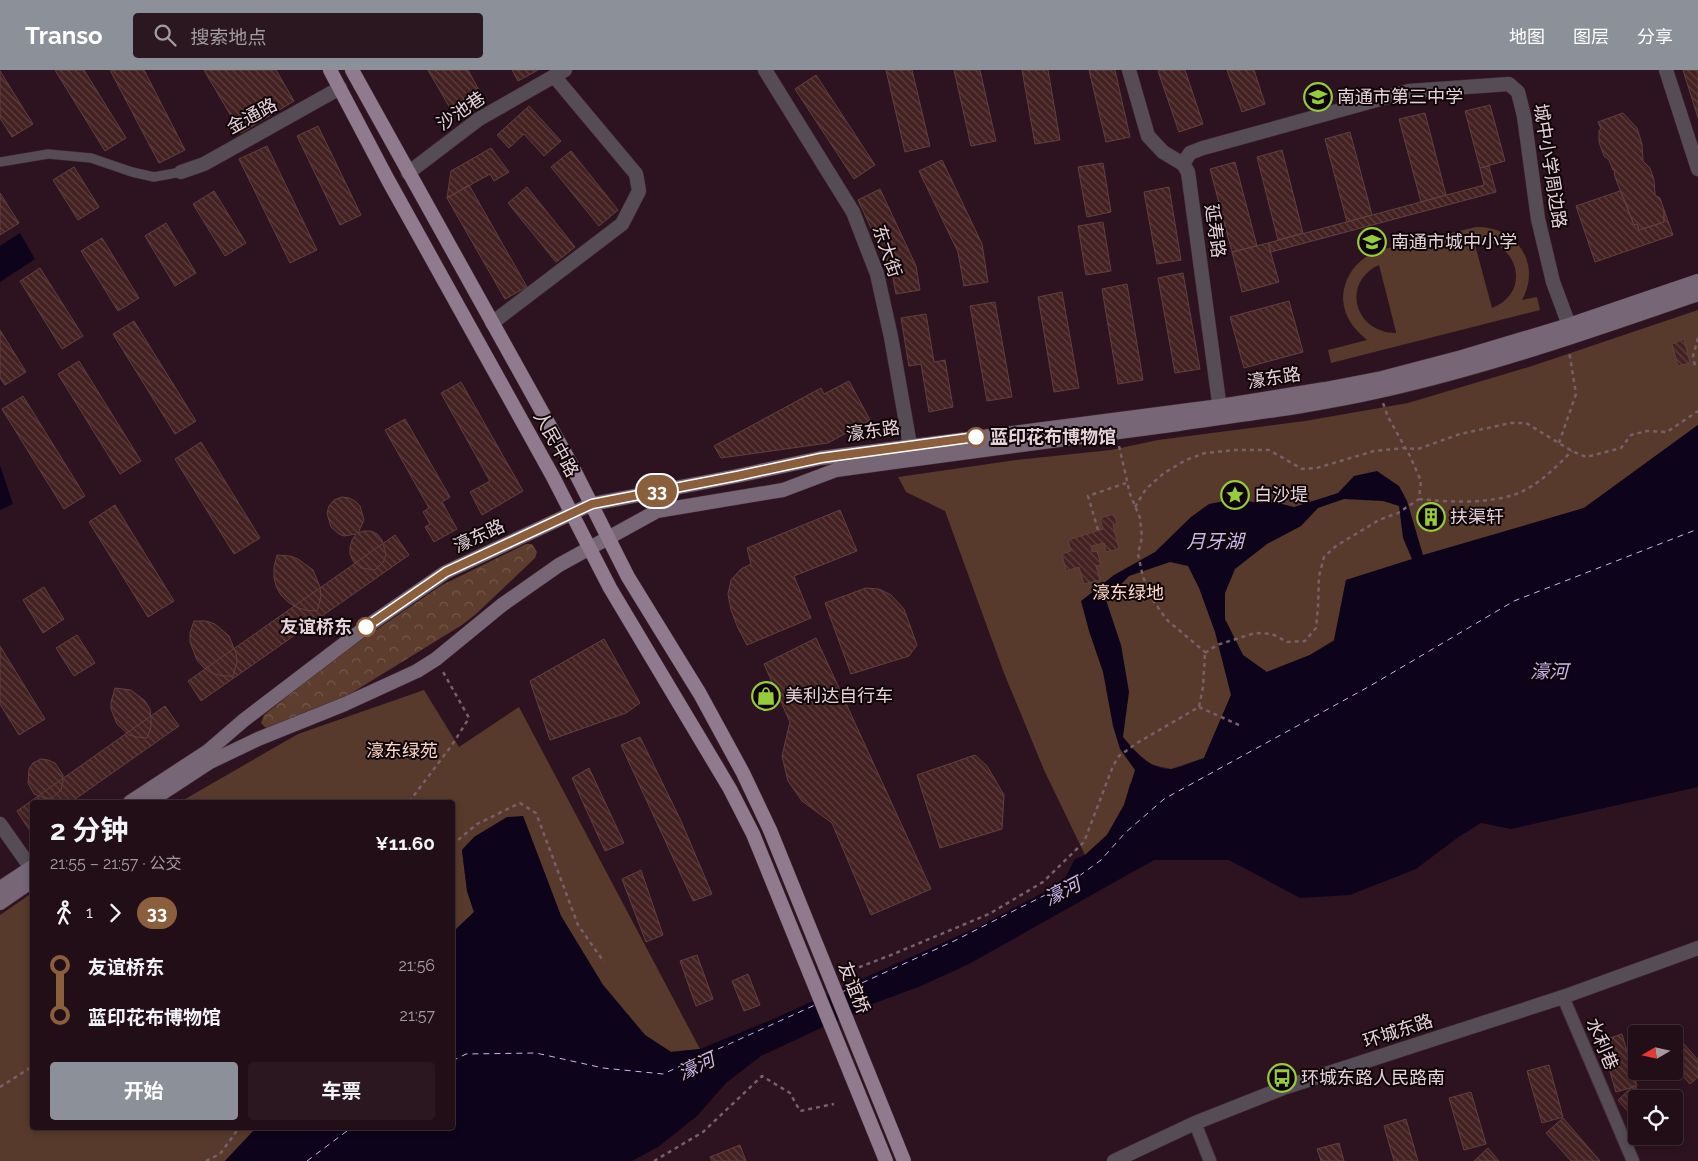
<!DOCTYPE html>
<html lang="zh">
<meta charset="utf-8">
<style>
:root{--surface:#220e17;--page:#2a1720;--text:#f1f3f6;--muted:#a29ca1;--line:#3f2e36;--accent:#8c9099}
body{margin:0;font-family:Raleway,"Noto Sans SC",sans-serif;background:var(--page);color:var(--text);height:100vh;display:flex;flex-direction:column;font-size:19px;white-space:nowrap}
*{box-sizing:border-box;margin:0}
p{font-size:16px;color:var(--muted)}
.icon{flex:none;width:28px;height:28px;fill:none;stroke:currentColor;stroke-width:2;stroke-linecap:round;stroke-linejoin:round}
.map{position:relative;flex:1;overflow:hidden}
.panel{position:absolute;left:30px;top:730px;width:425px;height:330px;display:flex;flex-direction:column;background:var(--surface);border-radius:5px;box-shadow:0 2px 8px #0003,0 0 0 1px var(--line)}
.panel>*{flex:none}
.badge{padding:0 10px;border-radius:16px;font-size:18px;line-height:32px}
.needle{width:32px;rotate:261deg}
.controls{position:absolute;left:1628px;top:955px;display:grid;gap:10px}
.controls a{display:grid;place-items:center;width:55px;height:55px;border-radius:5px;background:var(--surface);box-shadow:0 2px 8px #0003,0 0 0 1px var(--line);font-size:25px}
.map>.badge{position:absolute;translate:-50% -50%;box-shadow:0 0 0 2px #fff}
.legs{display:flex;align-items:center;gap:8px;height:55px;padding:0 20px;font-size:16px}
.legs p{margin-inline-start:auto}
.summary{display:flex;align-items:center;justify-content:space-between;height:85px;padding:0 20px}
h1{font-size:28px;font-weight:700;line-height:38px}
.primary-button{display:flex;gap:10px;margin-top:auto;padding:10px 20px}
.primary-button a{flex:1;height:58px;border-radius:5px;background:var(--accent);color:#fff;font-size:20px;font-weight:700;line-height:58px;text-align:center}
.primary-button a+a{background:var(--page);color:var(--text)}
ul{padding:0 20px;list-style:none}
li{display:flex;align-items:center;gap:18px;height:50px;font-size:19px}
li i{display:grid;place-items:center;width:8px;height:100%;margin:0 6px;background:currentColor}
li i::after{content:'';width:12px;height:12px;margin:-6px;border:4px solid;border-radius:50%;background:var(--surface)}
li p{margin-inline-start:auto}
li:first-child i{background:linear-gradient(#0000 50%,currentColor 0)}
li:last-child i{background:linear-gradient(currentColor 50%,#0000 0)}
header{display:flex;align-items:center;gap:30px;box-sizing:border-box;height:70px;padding:0 25px;background:var(--accent);color:#fff}
header strong{font-size:24px}
nav{display:flex;gap:28px;margin-inline-start:auto;font-size:18px}
.search{width:350px;height:45px;background:var(--page);display:flex;align-items:center;gap:12px;box-sizing:border-box;padding:0 18px;border-radius:5px;color:var(--muted);font-size:19px}
.map>svg:first-child{display:block}
.forest{fill:url(#forest-crowns)}
.park{fill:#573a2b;fill-rule:evenodd}
.water{fill:#0d041b;fill-rule:evenodd}
.lines{fill:none;stroke-linecap:round;stroke-linejoin:round}
.ferry{stroke:#cab7f0;stroke-width:1;stroke-dasharray:6 5;stroke-linecap:butt}
.building{fill:url(#building-back-hatch);stroke:#61403f}
.service-casing{stroke:#472e39;stroke-width:10}
.pedestrian-casing{stroke:#472e39;stroke-width:14}
.minor-casing{stroke:#472e39;stroke-width:15}
.tertiary-casing{stroke:#472e39;stroke-width:15}
.secondary-casing{stroke:#472e39;stroke-width:15}
.primary-casing{stroke:#472e39;stroke-width:15}
.path{stroke:#776069;stroke-width:2.5;stroke-dasharray:4 4;stroke-linecap:butt}
.service{stroke:#564c56;stroke-width:9}
.pedestrian{stroke:#564c56;stroke-width:12}
.minor{stroke:#564c56;stroke-width:14}
.tertiary{stroke:#564c56;stroke-width:14}
.secondary{stroke:#766676;stroke-width:14}
.primary{stroke:#8f7a8e;stroke-width:14}
.primary-bridge-casing{stroke:#472e39;stroke-width:15;stroke-linecap:butt}
.primary-bridge{stroke:#8f7a8e;stroke-width:14}
.line-1-casing{stroke:#fff;stroke-width:11}
.line-1{stroke:#8b5e3c;stroke-width:8}
.stop-1-dot{fill:#fff;stroke:#8b5e3c;stroke-width:2.5}
.labels{text-anchor:middle;stroke-width:4;stroke-linejoin:round;paint-order:stroke}
.poi-label{font-size:18px;fill:#e6d3d9;stroke:#0e0408;text-anchor:start}
.street-label{font-size:18px;fill:#e6d3d9;stroke:#0e0408}
.stop-label{font-size:18px;font-weight:bold;fill:#e6d3d9;stroke:#0e0408;text-anchor:start}
.park-label{font-size:18px;fill:#fed8c5;stroke:#0e0408}
.water-label{font-size:19px;font-style:italic;fill:#cab7f0;stroke:#0e0408}
</style>
<header>
<strong>Transo</strong>
<div class="search"><svg class="icon" aria-label="search" viewBox="0 0 24 24"><circle cx="10" cy="10" r="6"/><path d="M15 15l6 6"/></svg>搜索地点</div>
<nav><a>地图</a><a>图层</a><a>分享</a></nav>
</header>
<div class="map">
<svg width="1698" height="1091" viewBox="0 0 1698 1091">
<defs>
<pattern id="forest-crowns" width="20" height="18" patternUnits="userSpaceOnUse" patternTransform="scale(1.25)"><rect width="20" height="18" fill="#5d3d2d"/><path d="M2 6a3 3 0 1 1 6 0M12 15a3 3 0 1 1 6 0" fill="none" stroke="#74584b"/></pattern>
<pattern id="building-back-hatch" width="6" height="6" patternUnits="userSpaceOnUse" patternTransform="scale(1.25)"><rect width="6" height="6" fill="#432121"/><path d="M-1 5l2 2M0 0l6 6M5-1l2 2" fill="none" stroke="#5e4041"/></pattern>
</defs>
<rect width="100%" height="100%" fill="#2d131f"/>
<path class="forest" d="M526 474H532L537 482 535 488 476 544 462 555 350 624 270 659 266 658 261 653 264 645 339 585 442 515Z"/>
<path class="park" d="M1476 157C1517 156 1542 194 1522 230L1537 227 1540 240 1331 293 1328 280 1367 270C1354 259 1344 247 1343 229 1343 212 1352 196 1366 187 1376 180 1390 178 1402 175 1427 169 1451 163 1476 157ZM1484 170C1521 178 1529 224 1492 238L1474 171ZM1379 195 1396 262V263C1354 263 1341 212 1379 195Z
M1698 240V355L1584 438 1346 510 1334 570 1310 585 1267 602 1231 625 1204 688 1171 699 1153 695 1130 714 1124 735 1107 765 1085 785 1044 700 1004 603 945 441 906 422 898 407 1016 390 1111 380 1158 370 1305 351 1408 333 1532 296Z
M424 620 459 677 519 637 700 979 671 982 645 965 603 915 561 846 523 746C496 755 482 758 462 780L467 821 474 842 453 862 452 732H180L298 664Z
M32 823V1058H256L225 1091H0V845Z"/>
<path class="water" d="M20 163 35 189 0 212V176Z
M1698 355V717L1511 759 1481 753 1457 768 1416 799 1350 825 1300 828 1229 790H1154L969 894 921 916 875 933 761 986 726 1013 697 1046 658 1077 632 1091H225L256 1058H452L453 862 474 842 467 821 462 780 474 767 507 747 523 746 561 846 603 915 645 965 671 982 700 979 771 950 980 856 1063 812 1075 789 1085 785 1107 765 1124 735 1135 700 1120 679 1113 656 1103 602 1089 561 1081 531 1114 505 1155 482 1191 447 1209 434 1235 429 1259 433H1278L1294 437 1338 423 1354 406 1377 401 1399 416 1407 431 1423 485 1584 438ZM1344 429 1383 431 1399 436 1403 468 1412 489 1346 510 1334 571 1310 585 1267 602 1243 585 1225 549V523L1235 499 1267 474 1301 456 1318 438ZM1170 492 1188 496 1199 518 1215 562 1231 625 1204 688C1195 691 1180 698 1171 699 1150 700 1135 681 1123 667L1129 622 1121 575 1106 530 1129 506Z
M0 395 13 434 0 440Z"/>
<g class="lines">
<path class="ferry" d="M842 922 954 871 1071 812 1101 790 1125 763 1164 729 1370 616 1514 531 1698 459
M452 991 466 984 536 983 603 998 663 1004 815 935
M307 1091 351 1058"/>
</g>
<path class="building" d="M55 0H84L126 68 105 81Z
M110 0H144L185 80 159 93Z
M204 0H276L294 31 241 63Z
M428 0H468L479 20 450 38Z
M512 0H538L518 11Z
M886 0H912L930 76 905 82Z
M954 0H980L996 71 971 76Z
M1022 0H1048L1060 70 1035 74Z
M1089 0H1115L1130 67 1106 72Z
M1161 0H1185L1203 54 1179 62 1158 1Z
M1227 0H1254L1265 34 1242 42Z
M1683 0H1698V48Z
M0 1 33 54 12 67 0 48Z
M816 5 875 95 854 109 795 19Z
M1490 35 1505 91 1480 98 1465 41Z
M529 36 561 71 544 86 524 64 509 78 497 65Z
M1425 43 1446 125 1421 132 1399 49Z
M1623 43 1637 58 1642 74 1643 91 1650 98 1654 110 1655 125 1660 128 1664 140V152L1639 160 1637 154 1634 155 1615 107 1614 99 1613 100 1609 90 1604 86 1599 72V60L1601 59 1598 52Z
M318 56 361 145 340 155 297 66Z
M1350 62 1372 145 1347 152 1325 69Z
M267 76 317 180 290 193 239 89Z
M491 78 509 102 494 111 490 104 447 128 451 101Z
M1282 80 1303 163 1278 170 1257 87Z
M571 81 618 140 599 156 551 97Z
M942 90 982 174 988 212 964 216 958 182 919 101Z
M1235 92 1257 176 1232 182 1210 99Z
M1103 93 1111 142 1087 147 1078 97Z
M1489 96 1496 122 1271 182 1268 173 1484 115 1480 98Z
M74 97 99 137 78 150 53 110Z
M469 115 527 217 505 229 447 128Z
M527 117 575 177 556 192 508 133Z
M1169 117 1181 190 1157 194 1144 122Z
M880 119 916 196 920 220 896 224 892 203 858 130Z
M214 121 246 173 225 186 193 134Z
M1620 121 1625 131 1634 155 1637 154 1639 160 1664 152V140L1673 165 1595 192 1576 136Z
M0 123 19 153 0 165Z
M1103 152 1111 201 1086 205 1078 156Z
M166 153 196 203 175 216 145 166Z
M102 168 139 228 118 241 81 181Z
M1268 173 1279 212 1242 222 1232 182Z
M40 198 83 266 62 279 20 211Z
M1183 203 1200 299 1175 303 1158 208Z
M1127 214 1143 310 1118 314 1102 219Z
M1062 222 1079 318 1054 322 1038 227Z
M1289 231 1303 282 1244 298 1230 247Z
M995 232 1012 327 987 331 970 236Z
M926 244 934 292 945 290 953 337 929 342 921 294 909 296 901 248Z
M134 251 196 351 175 364 113 264Z
M0 260 26 302 5 315 0 308Z
M1684 269 1690 293 1678 296 1672 274Z
M79 291 141 391 120 404 58 304Z
M849 311 870 350 828 373 721 388 714 376 821 318 824 324Z
M461 312 523 421 482 445 470 422 490 411 441 323Z
M23 326 85 426 64 439 2 339Z
M405 349 450 427 442 432 457 459 434 472 425 457 430 454 423 442 429 438 385 360Z
M201 372 260 468 234 484 175 389Z
M342 427 349 428 355 431 360 436 364 450 358 463 364 461H371L377 464 382 470 386 484 384 491 375 500 361 498 353 491 350 484V477L352 470 356 464 344 466 339 464 331 457 327 443 329 436 334 430Z
M115 435 174 531 148 547 89 452Z
M1433 437 1437 453 1429 456 1423 440Z
M840 440 857 481 794 506 811 548 747 575 738 558 731 540 728 524 731 510 741 499 751 494 747 478Z
M1114 444 1117 454 1113 455 1119 479 1106 482 1104 473 1091 476 1092 482 1097 481 1101 495 1096 496 1100 510 1084 514 1079 497 1066 501 1062 484 1071 481 1068 470 1103 459 1100 448Z
M395 465 409 485 201 631 188 611Z
M277 485 290 486 298 489 313 500 320 517 321 526 317 541 305 540 296 537 288 532 281 525 276 516 274 507V497Z
M44 517 64 549 43 563 23 530Z
M866 518 879 519 891 525 904 539 917 575 909 586 851 604 825 533Z
M194 551H206L215 554 229 566 236 583 237 592 233 606H222L212 603 204 598 197 590 190 572V563Z
M77 565 95 593 74 606 56 578Z
M816 568 931 819 871 845 832 753 802 731 788 711 782 686 790 652 764 594Z
M604 569 640 633 626 643 550 670 530 611Z
M0 576 45 649 19 665 0 634Z
M115 618 131 620 145 631 150 639 151 648V657L147 668 137 667 129 665 117 654 111 639V632Z
M165 636 179 656 71 732H32V759L30 761 17 741Z
M640 667 681 751 712 824 693 831 621 675Z
M975 685 987 696 1004 725 1002 759 940 778 917 705Z
M41 689 48 690 55 693 63 705V712L61 720 52 728H44L34 724 28 713 29 699 33 693Z
M589 698 624 773 605 781 572 708Z
M641 800 663 865 646 872 622 809Z
M697 885 713 929 696 936 680 891Z
M748 904 760 935 744 941 732 911Z
M1669 957 1698 990V1007L1690 1014 1674 996V964H1661Z
M1622 964 1637 1016 1616 1022 1601 971Z
M1549 995 1563 1047 1542 1053 1527 1001Z
M1634 1015 1646 1029H1636V1051L1618 1030Z
M1471 1022 1486 1074 1464 1080 1449 1028Z
M1563 1048 1600 1091H1571L1546 1063Z
M1406 1049 1418 1091H1394L1384 1056Z
M1650 1066H1662L1655 1072Z
M1339 1073 1344 1091H1321L1317 1079Z
M740 1075 746 1091H712L710 1087Z
M1488 1078 1499 1091H1474Z"/>
<g class="lines">
<defs>
<path id="service" d="M0 92 48 84 91 88 132 102 154 107 181 102"/>
<path id="pedestrian" d="M1563 927 1633 1091
M1195 1053 1210 1091"/>
<path id="minor" d="M765 0 853 142 877 204 891 267 911 381 914 385
M1129 0 1148 66 1163 82 1183 94 1188 102 1221 347
M1666 0 1698 99
M1183 94 1190 83 1203 78 1409 21 1509 14 1518 22 1524 46 1538 149 1553 212 1569 255
M181 102 204 94 340 18
M408 103 479 49 565 0
M492 253 622 154 639 121 636 104 554 6
M0 754 31 798"/>
<path id="tertiary" d="M1114 1091 1195 1053 1286 1017 1563 927 1698 878"/>
<path id="secondary" d="M130 732 208 681 244 650 366 557 446 502 592 434 737 406 821 388 1220 336 1325 319 1382 308 1462 287 1569 255 1698 211
M149 732 210 692 258 669 345 634 417 601 436 589 502 535 559 495 657 441 783 420 836 400C950 384 1064 370 1179 354 1246 344 1314 336 1380 321 1488 297 1594 260 1698 224
M0 818 32 797
M0 833 32 811"/>
<path id="primary" d="M330 0 388 110 552 405 610 518 730 719 753 764 886 1091
M352 0 571 394 628 507 700 624 743 703 770 760"/>
</defs>
<use href="#service" class="service-casing"/>
<use href="#pedestrian" class="pedestrian-casing"/>
<use href="#minor" class="minor-casing"/>
<use href="#tertiary" class="tertiary-casing"/>
<use href="#secondary" class="secondary-casing"/>
<use href="#primary" class="primary-casing"/>
<path class="path" d="M1698 268 1693 286 1695 296 1698 297
M1559 373 1576 324 1569 281
M1119 376 1130 424 1140 448 1142 467 1138 484 1143 507 1154 532 1167 550 1205 582
M1419 429C1450 432 1483 434 1513 425 1536 418 1556 397 1572 381
M1135 437 1146 419 1164 403 1186 390 1205 383 1236 380H1269L1302 399 1317 398 1374 381 1405 378 1418 379 1460 364 1511 353H1526L1572 381 1586 387 1621 378 1631 365 1647 361 1667 362 1698 341
M1098 460 1088 426 1126 413
M1205 583 1217 575 1255 563 1272 564 1287 572 1305 571 1316 558 1318 537 1319 506 1324 487 1336 476 1379 450 1398 443 1419 429 1421 411 1410 386 1388 347 1383 333
M1199 637 1239 655
M409 732 452 675 469 648 442 600
M452 775 477 754 520 733 536 743 578 855 604 892
M844 903 891 885 989 844 1043 812 1084 772 1113 696 1119 686 1137 673 1199 637 1203 617 1205 583
M0 1017 30 998 32 995
M206 1091 220 1084 239 1058
M654 1091 703 1062 762 1006 790 1023 800 1041 834 1034"/>
<use href="#service" class="service"/>
<use href="#pedestrian" class="pedestrian"/>
<use href="#minor" class="minor"/>
<use href="#tertiary" class="tertiary"/>
<use href="#secondary" class="secondary"/>
<use href="#primary" class="primary"/>
<defs>
<path id="primary-bridge" d="M770 760 904 1091"/>
</defs>
<use href="#primary-bridge" class="primary-bridge-casing"/>
<use href="#primary-bridge" class="primary-bridge"/>
</g>
<g class="lines">
<defs>
<path id="line-1" d="M366 557 446 502 592 434 737 406 821 388 976 367"/>
</defs>
<use href="#line-1" class="line-1-casing"/>
<use href="#line-1" class="line-1"/>
</g>
<defs>
<symbol id="school-ring" viewBox="-11 -11 22 22"><circle r="9.5" fill="#0e0408" stroke="#96cc3a" stroke-width="1.5"/><path d="M0-5L7-2L0 1L-7-2ZM-4 1L0 2.5L4 1V4Q0 6-4 4Z" fill="#96cc3a"/></symbol>
<symbol id="sight-ring" viewBox="-11 -11 22 22"><circle r="9.5" fill="#0e0408" stroke="#96cc3a" stroke-width="1.5"/><path d="M0-6L1.8-2.2L6-1.7L2.9 1.2L3.7 5.4L0 3.3L-3.7 5.4L-2.9 1.2L-6-1.7L-1.8-2.2Z" fill="#96cc3a"/></symbol>
<symbol id="building-ring" viewBox="-11 -11 22 22"><circle r="9.5" fill="#0e0408" stroke="#96cc3a" stroke-width="1.5"/><path d="M-4-6H4V6H1V3H-1V6H-4ZM-2.5-4.3h1.7v1.8h-1.7ZM.8-4.3h1.7v1.8H.8ZM-2.5-1h1.7V.8h-1.7ZM.8-1h1.7V.8H.8Z" fill="#96cc3a"/></symbol>
<symbol id="shop-ring" viewBox="-11 -11 22 22"><circle r="9.5" fill="#0e0408" stroke="#96cc3a" stroke-width="1.5"/><path d="M-5-2.5h2.3a2.7 3.5 0 0 1 5.4 0H5L5.5 6h-11ZM-1.5-2.5h3a1.5 2.3 0 0 0-3 0Z" fill="#96cc3a"/></symbol>
<symbol id="bus-ring" viewBox="-11 -11 22 22"><circle r="9.5" fill="#0e0408" stroke="#96cc3a" stroke-width="1.5"/><path d="M-5-6H5V4H4V6H2V4H-2V6H-4V4H-5ZM-3.5-4V0h7V-4ZM-3.5 1.2v1.5H-2V1.2ZM2 1.2v1.5H3.5V1.2Z" fill="#96cc3a"/></symbol>
</defs>
<g fill-rule="evenodd">
<use href="#school-ring" x="1302" y="11" width="32" height="32"/>
<use href="#school-ring" x="1356" y="156" width="32" height="32"/>
<use href="#sight-ring" x="1219" y="409" width="32" height="32"/>
<use href="#building-ring" x="1415" y="431" width="32" height="32"/>
<use href="#shop-ring" x="750" y="610" width="32" height="32"/>
<use href="#bus-ring" x="1266" y="992" width="32" height="32"/>
</g>
<g class="stop-1-dot">
<circle cx="976" cy="367" r="9"/>
<circle cx="366" cy="557" r="9"/>
</g>
<g class="labels">
<g class="poi-label">
<text x="1337" y="33">南通市第三中学</text>
<text x="1391" y="178">南通市城中小学</text>
<text x="1254" y="431">白沙堤</text>
<text x="1450" y="453">扶渠轩</text>
<text x="785" y="632">美利达自行车</text>
<text x="1301" y="1014">环城东路人民路南</text>
</g>
<g class="street-label">
<text transform="translate(461 41) rotate(-34)" y="6">沙池巷</text>
<text transform="translate(252 46) rotate(-29)" y="6">金通路</text>
<text transform="translate(1550 96) rotate(81)" y="6">城中小学周边路</text>
<text transform="translate(1215 161) rotate(82)" y="6">延寿路</text>
<text transform="translate(887 181) rotate(71)" y="6">东大街</text>
<text transform="translate(1274 308) rotate(-9)" y="6">濠东路</text>
<text transform="translate(873 361) rotate(-8)" y="6">濠东路</text>
<text transform="translate(556 374) rotate(61)" y="6">人民中路</text>
<text transform="translate(479 466) rotate(-25)" y="6">濠东路</text>
<text transform="translate(854 918) rotate(68)" y="6">友谊桥</text>
<text transform="translate(1398 961) rotate(-18)" y="6">环城东路</text>
<text transform="translate(1602 974) rotate(67)" y="6">水利巷</text>
</g>
<g class="stop-label">
<text x="990" y="373">蓝印花布博物馆</text>
<text x="352" y="563" text-anchor="end">友谊桥东</text>
</g>
<g class="park-label">
<text x="1128" y="529">濠东绿地</text>
<text x="402" y="687">濠东绿苑</text>
</g>
<g class="water-label">
<text x="1215" y="478">月牙湖</text>
<text x="1549" y="608">濠河</text>
<text transform="translate(1062 821) rotate(-27)" y="7">濠河</text>
<text transform="translate(696 996) rotate(-25)" y="7">濠河</text>
</g>
</g>
</svg>
<div class="controls">
<a><svg class="needle" viewBox="-14 -14 28 28"><path d="M0-13l5 13h-10z" fill="#e53935"/><path d="M0 13l5-13h-10z" fill="#a29ca1"/></svg></a>
<a><svg class="icon" aria-label="locate" viewBox="0 0 24 24"><circle cx="12" cy="12" r="6"/><path d="M12 2v4M12 18v4M2 12h4M18 12h4"/></svg></a>
</div>
<b class="badge" style="left:657px;top:421px;background:#8b5e3c;color:#fff">33</b>
<section class="panel">
<div class="summary"><div><h1>2 分钟</h1><p>21:55 – 21:57 · 公交</p></div><b>¥11.60</b></div>
<div class="legs"><svg class="icon" aria-label="walk" viewBox="0 0 24 24"><circle cx="13" cy="4" r="2"/><path d="M13 8l-2 6 4 7M11 14l-3 7M7 12l3-4h3l4 4"/></svg>1<svg class="icon" aria-label="forward" viewBox="0 0 24 24"><path d="M9 5l7 7-7 7"/></svg><b class="badge" style="background:#8b5e3c;color:#fff">33</b></div>
<ul>
<li><i style="color:#8b5e3c"></i><b>友谊桥东</b><p>21:56</p></li>
<li><i style="color:#8b5e3c"></i><b>蓝印花布博物馆</b><p>21:57</p></li>
</ul>
<div class="primary-button"><a>开始</a><a>车票</a></div>
</section>
</div>
